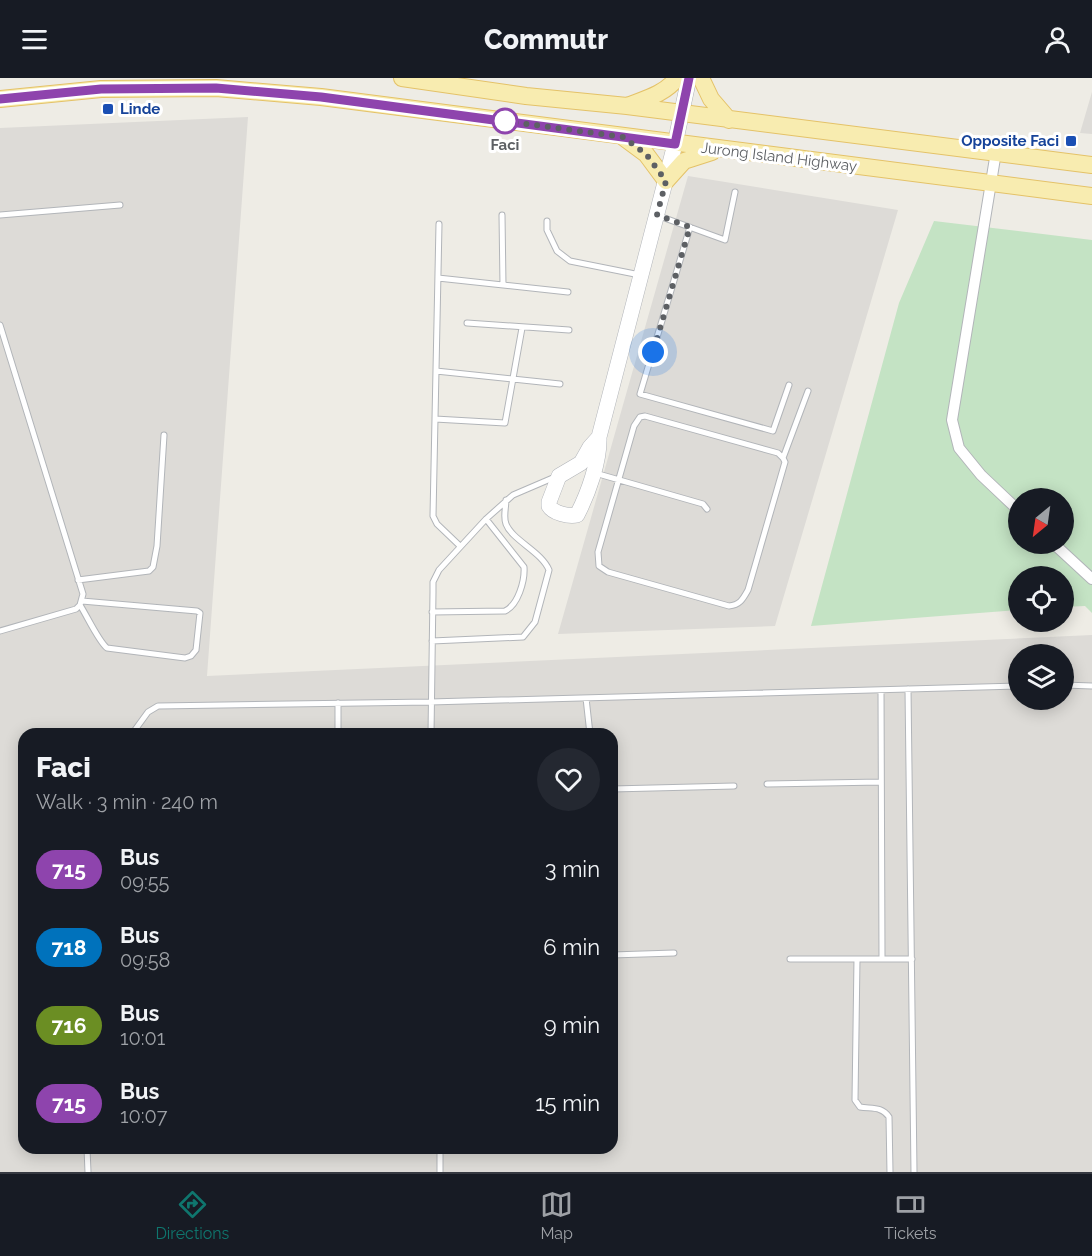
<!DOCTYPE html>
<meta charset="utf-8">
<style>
:root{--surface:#171b24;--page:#242831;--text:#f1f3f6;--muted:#9ea1a6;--line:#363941;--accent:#0f766e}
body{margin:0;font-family:Raleway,sans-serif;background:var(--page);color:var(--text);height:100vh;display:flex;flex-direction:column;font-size:22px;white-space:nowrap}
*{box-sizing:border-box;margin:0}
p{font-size:20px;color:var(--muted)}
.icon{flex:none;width:33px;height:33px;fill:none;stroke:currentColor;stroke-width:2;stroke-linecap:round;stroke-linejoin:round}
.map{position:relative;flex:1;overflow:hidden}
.details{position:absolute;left:18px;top:650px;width:600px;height:426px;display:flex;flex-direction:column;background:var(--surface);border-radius:18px;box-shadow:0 3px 15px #0003}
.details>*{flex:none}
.badge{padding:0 12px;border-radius:20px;font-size:21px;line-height:39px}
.needle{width:39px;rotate:209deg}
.tools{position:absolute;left:1008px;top:410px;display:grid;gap:12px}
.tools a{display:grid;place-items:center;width:66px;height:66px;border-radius:50%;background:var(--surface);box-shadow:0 3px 15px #0003;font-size:30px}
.you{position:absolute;width:30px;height:30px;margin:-15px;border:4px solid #fff;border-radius:50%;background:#1a73e8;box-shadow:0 0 0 9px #1a73e833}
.map>.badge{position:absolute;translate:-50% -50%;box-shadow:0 0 0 3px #fff}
.round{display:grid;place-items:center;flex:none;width:63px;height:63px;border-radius:32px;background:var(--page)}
.summary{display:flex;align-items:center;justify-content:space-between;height:102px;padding:0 18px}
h1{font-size:28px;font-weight:800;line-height:45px}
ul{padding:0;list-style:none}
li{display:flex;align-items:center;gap:18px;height:78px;padding:0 18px}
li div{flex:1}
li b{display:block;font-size:22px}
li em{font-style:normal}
li .badge{min-width:66px;font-weight:700;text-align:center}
header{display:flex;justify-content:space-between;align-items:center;height:78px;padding:0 18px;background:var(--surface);font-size:27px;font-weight:800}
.dock{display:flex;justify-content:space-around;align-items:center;height:84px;border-top:2px solid var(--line);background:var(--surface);font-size:16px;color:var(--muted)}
.dock a{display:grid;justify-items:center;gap:3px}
.dock .current{color:var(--accent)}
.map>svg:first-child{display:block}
.industrial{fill:#dddbd7;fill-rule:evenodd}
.green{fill:#c4e3c4;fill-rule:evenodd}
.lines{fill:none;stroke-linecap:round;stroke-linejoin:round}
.lane-casing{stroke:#b2b5b9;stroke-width:7}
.street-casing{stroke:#b2b5b9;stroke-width:12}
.secondary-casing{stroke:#b1b4b9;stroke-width:16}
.primary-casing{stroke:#e4c268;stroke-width:18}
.lane{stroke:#fff;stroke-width:5}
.street{stroke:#fff;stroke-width:10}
.secondary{stroke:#fff;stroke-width:15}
.primary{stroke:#f8ecb0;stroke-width:16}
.line-casing{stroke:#fff;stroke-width:14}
.line{stroke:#8e44ad;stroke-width:9}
.walk{stroke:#5d6064;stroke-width:6;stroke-dasharray:0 10.8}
.transit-dot{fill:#1a4fb4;stroke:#fff;stroke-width:2}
.stop-dot{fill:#fff;stroke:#8e44ad;stroke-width:3}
.labels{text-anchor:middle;stroke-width:6;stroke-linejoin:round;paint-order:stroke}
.transit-label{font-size:15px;font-weight:bold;fill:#164399;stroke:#fff;text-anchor:start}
.stop-label{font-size:15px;font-weight:bold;fill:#5d6064;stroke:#fff}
.street-label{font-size:15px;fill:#5d6064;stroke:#fff}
</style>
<header><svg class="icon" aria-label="menu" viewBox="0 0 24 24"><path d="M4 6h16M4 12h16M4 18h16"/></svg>Commutr<svg class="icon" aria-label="person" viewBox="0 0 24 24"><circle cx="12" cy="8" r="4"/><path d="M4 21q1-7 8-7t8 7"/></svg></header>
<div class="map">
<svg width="1092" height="1094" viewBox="0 0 1092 1094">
<rect width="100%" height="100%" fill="#eeece5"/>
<path class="industrial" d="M1092 14V56L1080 55Z
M248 39 207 598 1092 557V1094H0V50ZM1018 576H1064V621H1018ZM24 656H612V1070H24Z
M688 98 898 132 775 548 558 556Z"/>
<path class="green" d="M934 143 1092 162V535L1085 528 1064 529V498H1018V532L811 548 899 225ZM1018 420H1064V465H1018Z"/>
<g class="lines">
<defs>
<path id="lane" d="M0 137 120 127
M502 137 503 207
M659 138 725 162 735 114
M547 143V152L557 173 570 183 640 197
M439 146 433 438 437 446 460 468
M690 149 640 316 773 353 789 307
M438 200 568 214
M467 245 569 252
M0 247 83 516 80 527 76 531 0 553
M436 293 560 306
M435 341 505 345 522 250
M783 380 778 375 645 338 640 339 634 348 598 474 599 488 608 494 729 528C740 527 743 521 748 512L785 384 783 380 808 313
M595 395 703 426 707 431
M78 502 149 493 153 489 157 468 164 357
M80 527C87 538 99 564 107 570L185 580 191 578 196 572 200 535 197 533 82 523
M432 534 505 533C518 527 525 503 524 489L486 441
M432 563 523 559 535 544 549 492C542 474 512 462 506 446 503 439 506 429 506 422
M1064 607 1092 608
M908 611 914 1094
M881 612 882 881
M586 620 590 656
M338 625V656
M132 656 148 634 158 628 430 624 1018 608
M431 656 433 514V504L439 492 486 441 513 417 555 399
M767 706 881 704
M612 711 734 708
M612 877 674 875
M790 881H912
M857 881 855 1022 860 1029C871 1031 882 1028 889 1039L890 1094
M87 1070 88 1094
M440 1070V1094"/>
<path id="street" d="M996 74 952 342 959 370 981 397 1018 432
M1053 465 1092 501"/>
<path id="secondary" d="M599 359 590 369 581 385 559 398 549 424V428C553 435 569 439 577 437 588 416 600 383 599 359L675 66 689 0"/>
<path id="primary" d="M402 0 526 18 627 28 1092 87
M701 0 711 21 729 42
M0 21 101 11 216 10 321 19 1092 118
M627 28C645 21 665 16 677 0
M623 59 646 76 666 103 684 83 712 74"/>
</defs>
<use href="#lane" class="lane-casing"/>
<use href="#street" class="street-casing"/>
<use href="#secondary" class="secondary-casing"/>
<use href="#primary" class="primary-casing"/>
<use href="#lane" class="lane"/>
<use href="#street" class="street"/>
<use href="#secondary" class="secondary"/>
<use href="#primary" class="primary"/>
</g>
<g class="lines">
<defs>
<path id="line" d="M0 21 101 11 216 10 321 19 675 66 689 0"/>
</defs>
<use href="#line" class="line-casing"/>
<use href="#line" class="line"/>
<path class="walk" d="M505 43 623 59 646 76 666 103 657 137 690 149 653 274"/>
</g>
<g class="transit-dot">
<rect x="102" y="25" width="12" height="12" rx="3"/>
<rect x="1065" y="57" width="12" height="12" rx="3"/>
</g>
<circle class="stop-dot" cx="505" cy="43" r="12"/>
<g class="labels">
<g class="transit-label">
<text x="120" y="36">Linde</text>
<text x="1059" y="68" text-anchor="end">Opposite Faci</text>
</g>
<g class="stop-label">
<text x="505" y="72">Faci</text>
</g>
<g class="street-label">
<text transform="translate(779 79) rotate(7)" y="5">Jurong Island Highway</text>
</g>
</g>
</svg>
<div class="tools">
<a><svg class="needle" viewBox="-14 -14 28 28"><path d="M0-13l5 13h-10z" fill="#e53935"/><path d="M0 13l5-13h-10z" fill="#9ea1a6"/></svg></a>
<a><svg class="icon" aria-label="locate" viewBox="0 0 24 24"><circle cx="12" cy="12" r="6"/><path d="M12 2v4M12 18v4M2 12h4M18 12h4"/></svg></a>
<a><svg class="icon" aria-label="layers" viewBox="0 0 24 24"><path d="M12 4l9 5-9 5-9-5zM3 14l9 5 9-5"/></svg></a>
</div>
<div class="you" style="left:653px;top:274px"></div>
<section class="details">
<div class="summary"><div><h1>Faci</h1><p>Walk · 3 min · 240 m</p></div><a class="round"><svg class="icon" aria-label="heart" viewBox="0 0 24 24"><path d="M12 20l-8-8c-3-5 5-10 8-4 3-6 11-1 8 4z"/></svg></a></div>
<ul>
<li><span class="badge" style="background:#8e44ad;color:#fff">715</span><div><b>Bus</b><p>09:55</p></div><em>3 min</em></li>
<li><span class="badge" style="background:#0072bc;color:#fff">718</span><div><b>Bus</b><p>09:58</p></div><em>6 min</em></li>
<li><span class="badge" style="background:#6b8e23;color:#fff">716</span><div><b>Bus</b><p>10:01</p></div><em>9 min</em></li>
<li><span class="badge" style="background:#8e44ad;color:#fff">715</span><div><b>Bus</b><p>10:07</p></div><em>15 min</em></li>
</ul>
</section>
</div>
<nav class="dock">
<a class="current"><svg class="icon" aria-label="directions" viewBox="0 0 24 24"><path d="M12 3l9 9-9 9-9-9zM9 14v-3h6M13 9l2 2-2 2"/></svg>Directions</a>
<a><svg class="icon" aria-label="map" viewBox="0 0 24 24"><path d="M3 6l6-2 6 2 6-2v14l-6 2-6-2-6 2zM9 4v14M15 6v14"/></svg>Map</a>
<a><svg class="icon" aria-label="tickets" viewBox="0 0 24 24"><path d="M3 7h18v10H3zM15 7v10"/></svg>Tickets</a>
</nav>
